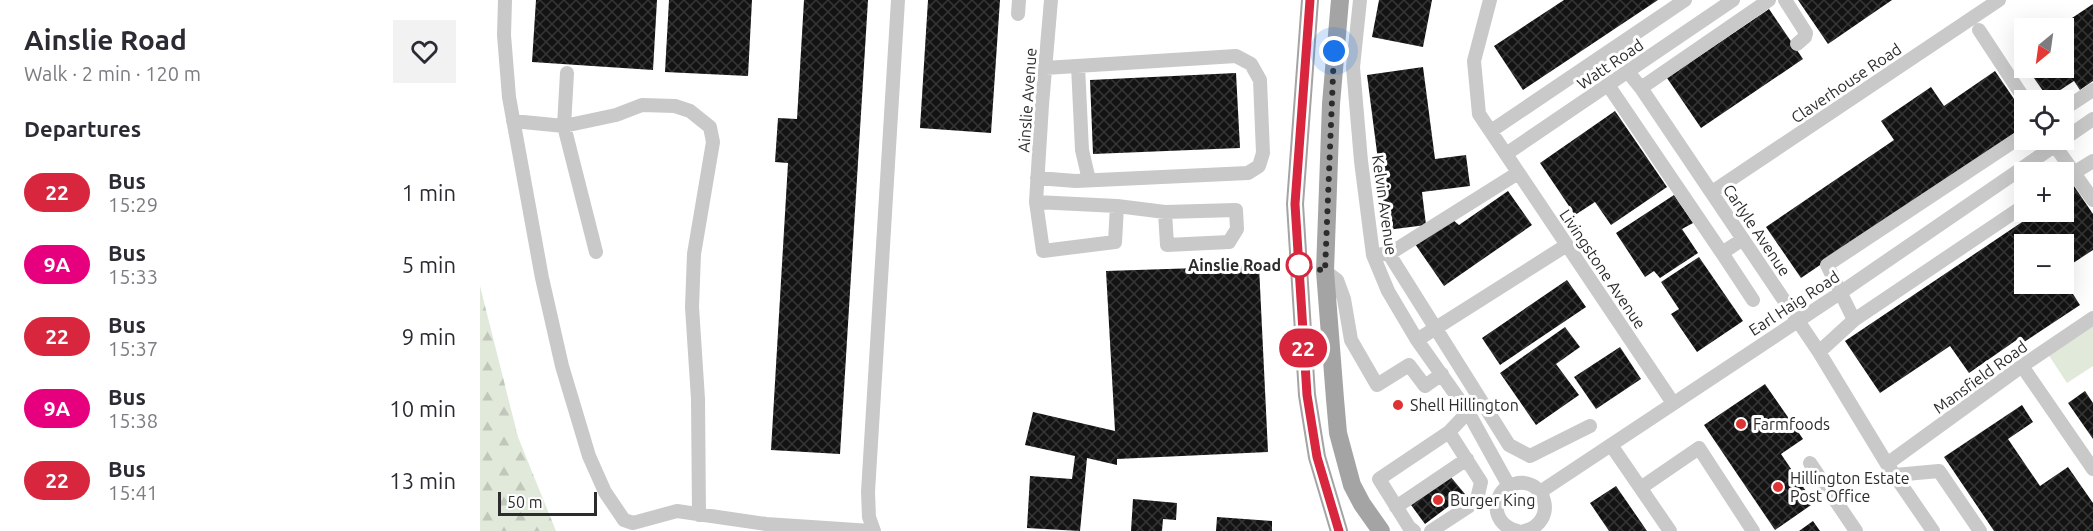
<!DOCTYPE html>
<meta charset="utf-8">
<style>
:root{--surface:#fff;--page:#f2f2f3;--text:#2b2b33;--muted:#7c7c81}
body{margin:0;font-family:Ubuntu,sans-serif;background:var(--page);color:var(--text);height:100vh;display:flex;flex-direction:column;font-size:22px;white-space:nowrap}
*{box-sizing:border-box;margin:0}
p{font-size:20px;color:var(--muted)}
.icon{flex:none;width:33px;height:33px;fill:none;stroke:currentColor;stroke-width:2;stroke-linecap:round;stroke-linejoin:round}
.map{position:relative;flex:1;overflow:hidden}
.drawer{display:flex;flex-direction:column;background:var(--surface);width:480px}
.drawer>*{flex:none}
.badge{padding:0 12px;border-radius:20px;font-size:21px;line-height:39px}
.needle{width:39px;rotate:209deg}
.tools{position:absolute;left:1534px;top:18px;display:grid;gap:12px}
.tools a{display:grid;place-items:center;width:60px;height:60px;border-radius:0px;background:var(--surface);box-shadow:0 6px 24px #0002;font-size:30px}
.scale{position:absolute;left:18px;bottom:15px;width:99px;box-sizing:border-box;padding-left:6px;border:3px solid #2c2c2c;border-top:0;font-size:16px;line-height:21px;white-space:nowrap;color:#2c2c2c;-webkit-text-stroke:4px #fff;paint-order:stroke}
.you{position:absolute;width:30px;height:30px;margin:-15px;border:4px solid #fff;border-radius:50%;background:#1a73e8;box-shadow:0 0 0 9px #1a73e833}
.map>.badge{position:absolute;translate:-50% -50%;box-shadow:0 0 0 3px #fff}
h2{padding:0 24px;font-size:22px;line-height:54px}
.round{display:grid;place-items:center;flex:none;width:63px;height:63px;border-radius:0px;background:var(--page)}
.headline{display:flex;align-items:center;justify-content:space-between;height:102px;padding:0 24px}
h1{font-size:28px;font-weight:700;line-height:45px}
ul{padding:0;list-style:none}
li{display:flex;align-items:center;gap:18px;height:72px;padding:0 24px}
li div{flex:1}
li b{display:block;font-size:22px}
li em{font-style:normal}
li .badge{min-width:66px;font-weight:700;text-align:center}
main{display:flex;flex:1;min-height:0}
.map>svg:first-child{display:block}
.grass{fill:#e1e9da}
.forest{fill:url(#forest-firs)}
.building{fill:url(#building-cross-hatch)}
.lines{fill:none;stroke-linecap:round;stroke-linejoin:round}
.minor{stroke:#c9c9c9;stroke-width:14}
.major{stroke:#a4a4a4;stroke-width:18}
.line-casing{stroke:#fff;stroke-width:14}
.line{stroke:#d7263d;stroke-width:9}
.walk{stroke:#2c2c2c;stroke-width:6;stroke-dasharray:0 10.8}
.stop-dot{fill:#fff;stroke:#d7263d;stroke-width:3}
.poi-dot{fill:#df3233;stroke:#fff;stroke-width:2}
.labels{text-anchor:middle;stroke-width:6;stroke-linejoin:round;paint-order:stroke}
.street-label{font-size:16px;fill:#2c2c2c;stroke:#fff}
.stop-label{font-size:16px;font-weight:bold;fill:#2c2c2c;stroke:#fff;text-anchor:end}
.poi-label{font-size:16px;fill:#2c2c2c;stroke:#fff;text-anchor:start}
</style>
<main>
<section class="drawer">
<div class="headline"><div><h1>Ainslie Road</h1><p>Walk · 2 min · 120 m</p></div><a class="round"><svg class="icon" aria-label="heart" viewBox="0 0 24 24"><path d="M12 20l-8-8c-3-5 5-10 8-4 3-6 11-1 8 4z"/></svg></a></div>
<h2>Departures</h2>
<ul>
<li><span class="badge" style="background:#d7263d;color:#fff">22</span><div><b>Bus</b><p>15:29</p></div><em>1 min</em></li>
<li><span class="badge" style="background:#e6007e;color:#fff">9A</span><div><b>Bus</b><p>15:33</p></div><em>5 min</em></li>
<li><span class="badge" style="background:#d7263d;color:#fff">22</span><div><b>Bus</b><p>15:37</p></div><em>9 min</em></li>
<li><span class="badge" style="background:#e6007e;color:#fff">9A</span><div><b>Bus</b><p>15:38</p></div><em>10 min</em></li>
<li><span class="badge" style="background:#d7263d;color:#fff">22</span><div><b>Bus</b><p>15:41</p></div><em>13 min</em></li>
</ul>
</section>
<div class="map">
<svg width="1613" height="531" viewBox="0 0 1613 531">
<defs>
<pattern id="forest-firs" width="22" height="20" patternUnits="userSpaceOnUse" patternTransform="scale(1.5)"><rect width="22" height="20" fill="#e1e9da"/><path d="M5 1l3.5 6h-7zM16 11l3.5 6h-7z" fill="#c1c8bb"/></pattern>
<pattern id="building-cross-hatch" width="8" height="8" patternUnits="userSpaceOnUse" patternTransform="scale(1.5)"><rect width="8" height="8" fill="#131313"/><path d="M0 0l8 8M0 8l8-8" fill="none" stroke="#363636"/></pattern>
</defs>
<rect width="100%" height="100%" fill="#fff"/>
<path class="grass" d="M1613 324V366L1587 383 1568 354Z"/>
<path class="forest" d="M0 286 38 437 76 531H0Z"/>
<path class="building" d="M56 0H177L173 70 52 62Z
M189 0H272L268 76 185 72Z
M324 0H388L360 454 291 450 308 163 295 162 298 118 317 119Z
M448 0H520L511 133 440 128Z
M899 0H952L943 47 892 37Z
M1084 0H1178L1043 90 1014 46Z
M1318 0H1412L1348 44Z
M1613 4V81L1600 90 1594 81 1568 98 1547 68H1584V28H1577Z
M1289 9 1323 59 1221 128 1187 78Z
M943 67 955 159 986 155 990 186 942 192 946 225 907 230 887 75Z
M1515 71 1545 115V126L1321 278 1286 227 1414 140 1401 121 1451 87 1464 106Z
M756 73 760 148 613 154 610 80Z
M1135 111 1187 187 1131 225 1115 202 1095 215 1060 163Z
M1594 186 1613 214V250L1584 269V244H1545V284H1584V280L1600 305 1541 344 1538 339 1489 373 1470 346 1400 393 1365 341 1557 212H1584V193Z
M1028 191 1052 225 964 286 935 244 972 219 979 225Z
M1194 195 1213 223 1202 229 1218 253 1180 278 1174 271 1165 277 1136 233Z
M1219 257 1263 321 1217 352 1191 314 1199 309 1181 282Z
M779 266 788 452 637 459V465L607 458 600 531 547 528 550 476 592 479 595 456 545 445 553 412 635 431 626 271Z
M1087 280 1106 307 1020 365 1002 338Z
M1085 327 1100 347 1076 364 1099 395 1056 425 1020 373Z
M1140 347 1161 379 1116 409 1094 377Z
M1285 384 1323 439 1301 454 1334 503 1295 530 1224 425Z
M1605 391 1613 403V439L1588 403Z
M1542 405 1553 422 1528 439 1560 486 1588 467 1613 503V531H1514L1464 457Z
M970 476 985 494 945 524 931 505Z
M1136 486 1167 531H1129L1110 503Z
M653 499 697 503 696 520 683 519 682 531H651Z
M737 517 792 521V531H736Z
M1333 521 1340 531H1319Z"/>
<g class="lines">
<path class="minor" d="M25 0 24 35 29 97 62 278 82 366 109 456 125 492 144 520 153 523 197 511 286 524 391 531
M571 0 562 105 556 202 563 251 635 242 637 206
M880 0 873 67 881 161 893 255 908 291 937 340 988 412 1029 486
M1010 0 994 61 999 114 1193 403
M1305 0 1326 33 1325 37 1317 44
M538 14 539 0
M1499 30 1545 100
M598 66 602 150 609 180
M1148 72 1161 88 1339 352 1407 464 1453 531
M87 73 84 126 116 252
M1128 85 1242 253
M1161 88 1289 0
M1584 109 1613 90
M33 121 84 126 136 115 162 105 195 106 210 111 230 127 233 142 214 254 212 307 218 399 219 515
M1011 131 1205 0
M1584 139 1613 119
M1571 140 1613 200
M1026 154 1253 0
M557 178 596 181 768 173 779 166 783 153 780 80 771 64 756 56 565 68
M1584 179 1613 161
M1232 192 1519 0
M556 202 637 206 685 212 756 210 757 229 749 242 687 245 685 212
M1263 239 1242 253 1273 300
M902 254H909L1038 173
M909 254 1029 445 1050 456 1110 426
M845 271 857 280 864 299 871 340 897 385 929 365 945 386 962 374
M1374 320 1347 265 1545 134
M937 340 1087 245
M1339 352 1374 320 1545 205
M1542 366 1613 469
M1131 445 1190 531
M1330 463 1376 531
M1407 464 1542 366 1613 318
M1415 475 1459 471 1500 531
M1162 487 1219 448 1273 531
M1060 492 1360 293 1583 140
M916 507 987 459
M394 531 389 517 388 492 418 0
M934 531 929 527 899 479 969 432 988 412
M951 531 988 507 997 499 1001 482 969 432
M1038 531C1023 528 1013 515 1018 500 1020 492 1026 486 1034 484 1066 475 1079 523 1044 531"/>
<path class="major" d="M830 0 815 204 827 395 837 457 859 531
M860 0 851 104 845 271 855 399 858 433 872 485 882 504 901 531"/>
</g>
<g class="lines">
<defs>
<path id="line" d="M830 0 815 204 827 395 837 457 859 531"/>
</defs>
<use href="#line" class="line-casing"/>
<use href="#line" class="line"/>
<path class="walk" d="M819 265 845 271 854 51"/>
</g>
<circle class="stop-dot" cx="819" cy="265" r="12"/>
<g class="poi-dot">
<circle cx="918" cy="405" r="6"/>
<circle cx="1261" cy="424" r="6"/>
<circle cx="1298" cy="487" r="6"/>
<circle cx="958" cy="500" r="6"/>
</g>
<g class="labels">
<g class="street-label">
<text transform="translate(1130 64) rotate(-34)" y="6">Watt Road</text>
<text transform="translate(1366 83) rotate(-34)" y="6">Claverhouse Road</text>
<text transform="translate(547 100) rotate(-86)" y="6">Ainslie Avenue</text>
<text transform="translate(905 205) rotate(82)" y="6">Kelvin Avenue</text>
<text transform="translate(1277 230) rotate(56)" y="6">Carlyle Avenue</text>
<text transform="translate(1123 269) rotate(56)" y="6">Livingstone Avenue</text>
<text transform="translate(1314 303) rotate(-33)" y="6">Earl Haig Road</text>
<text transform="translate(1500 377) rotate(-36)" y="6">Mansfield Road</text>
</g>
<g class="stop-label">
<text x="801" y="271">Ainslie Road</text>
</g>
<g class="poi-label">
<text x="930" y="411">Shell Hillington</text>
<text x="1273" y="430">Farmfoods</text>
<text x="1310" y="484">Hillington Estate<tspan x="1310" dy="18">Post Office</tspan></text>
<text x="970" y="506">Burger King</text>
</g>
</g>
</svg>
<div class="tools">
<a><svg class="needle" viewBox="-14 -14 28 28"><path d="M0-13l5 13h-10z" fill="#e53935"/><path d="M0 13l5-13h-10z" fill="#7c7c81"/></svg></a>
<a><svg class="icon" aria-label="locate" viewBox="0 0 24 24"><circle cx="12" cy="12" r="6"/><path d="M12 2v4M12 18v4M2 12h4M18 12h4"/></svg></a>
<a>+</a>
<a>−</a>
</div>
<div class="scale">50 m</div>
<div class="you" style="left:854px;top:51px"></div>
<b class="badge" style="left:823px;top:348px;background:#d7263d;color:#fff">22</b>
</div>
</main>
